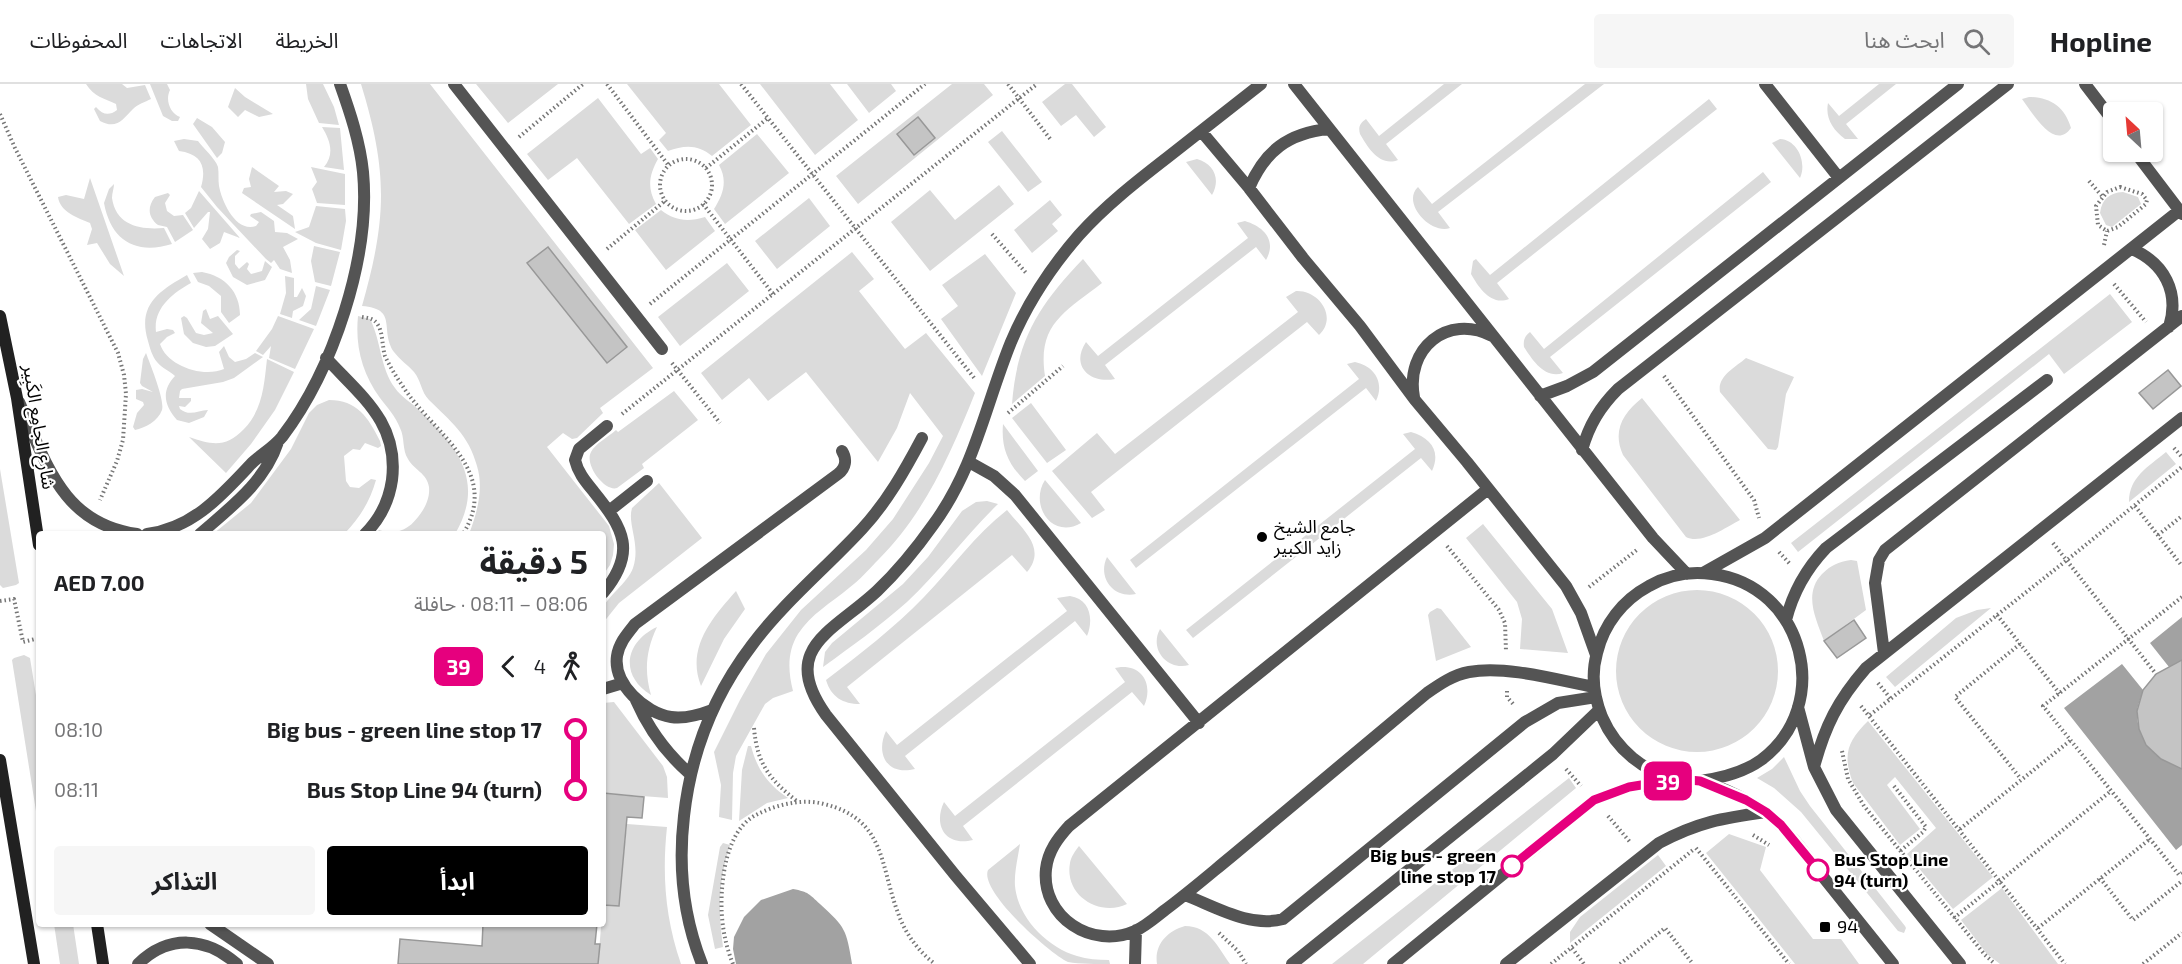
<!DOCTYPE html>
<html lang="ar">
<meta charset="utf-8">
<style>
:root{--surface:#fff;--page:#f6f6f6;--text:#202124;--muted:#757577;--line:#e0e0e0;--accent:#000}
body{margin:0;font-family:"Exo 2","Noto Sans Arabic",sans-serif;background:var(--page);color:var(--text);direction:rtl;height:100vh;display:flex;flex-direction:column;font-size:22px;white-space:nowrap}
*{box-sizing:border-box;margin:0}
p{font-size:20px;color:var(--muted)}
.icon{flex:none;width:33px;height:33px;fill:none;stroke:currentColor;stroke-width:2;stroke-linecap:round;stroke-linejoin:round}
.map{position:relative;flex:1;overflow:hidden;direction:ltr}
.side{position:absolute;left:36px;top:447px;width:570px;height:396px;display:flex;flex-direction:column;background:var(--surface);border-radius:6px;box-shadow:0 2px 4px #0004;direction:rtl}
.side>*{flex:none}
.badge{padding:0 12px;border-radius:9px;font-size:21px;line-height:39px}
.needle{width:39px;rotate:334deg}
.buttons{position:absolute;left:2103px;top:18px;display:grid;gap:12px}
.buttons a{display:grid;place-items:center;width:60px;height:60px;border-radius:6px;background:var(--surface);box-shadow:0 2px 4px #0004;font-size:30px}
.map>.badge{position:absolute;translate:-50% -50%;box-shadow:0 0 0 3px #fff}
.legs{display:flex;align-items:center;gap:9px;height:66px;padding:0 18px;font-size:20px}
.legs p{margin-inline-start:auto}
.head{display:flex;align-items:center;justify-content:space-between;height:102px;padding:0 18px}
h1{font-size:33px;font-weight:700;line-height:45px}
.action{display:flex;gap:12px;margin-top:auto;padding:12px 18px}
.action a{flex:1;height:69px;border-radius:6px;background:var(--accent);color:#fff;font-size:24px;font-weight:700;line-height:69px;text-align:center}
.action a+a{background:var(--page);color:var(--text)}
ul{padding:0 18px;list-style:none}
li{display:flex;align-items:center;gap:21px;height:60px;font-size:22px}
li i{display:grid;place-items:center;width:9px;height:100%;margin:0 8px;background:currentColor}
li i::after{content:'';width:15px;height:15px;margin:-8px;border:4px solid;border-radius:50%;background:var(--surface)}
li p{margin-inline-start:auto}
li:first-child i{background:linear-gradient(#0000 50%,currentColor 0)}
li:last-child i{background:linear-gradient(currentColor 50%,#0000 0)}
header{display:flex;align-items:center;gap:36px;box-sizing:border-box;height:84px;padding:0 30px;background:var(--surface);border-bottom:2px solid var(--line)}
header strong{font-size:28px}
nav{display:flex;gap:33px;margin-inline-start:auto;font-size:21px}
.search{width:420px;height:54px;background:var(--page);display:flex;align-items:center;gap:15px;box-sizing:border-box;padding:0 21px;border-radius:6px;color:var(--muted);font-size:22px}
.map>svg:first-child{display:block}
.green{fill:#dbdbdb;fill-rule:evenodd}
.water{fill:#a2a2a2}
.building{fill:#c4c4c4;stroke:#989898;stroke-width:1.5}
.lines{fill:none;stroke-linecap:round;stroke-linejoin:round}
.path{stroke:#767676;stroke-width:4;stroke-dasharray:1.5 3;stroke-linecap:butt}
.lane{stroke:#545454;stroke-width:12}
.secondary{stroke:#212121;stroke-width:12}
.line-1-casing{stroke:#fff;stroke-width:14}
.line-1{stroke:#e6007e;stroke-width:9}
.poi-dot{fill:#000;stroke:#fff;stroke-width:2}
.stop-1-dot{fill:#fff;stroke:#e6007e;stroke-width:3}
.labels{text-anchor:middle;stroke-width:4.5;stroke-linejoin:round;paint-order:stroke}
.street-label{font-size:18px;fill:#000;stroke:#fff}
.poi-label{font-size:18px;fill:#000;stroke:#fff;text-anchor:start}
.stop-label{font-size:18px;font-weight:bold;fill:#000;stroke:#fff;text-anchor:end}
</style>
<header>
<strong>Hopline</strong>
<div class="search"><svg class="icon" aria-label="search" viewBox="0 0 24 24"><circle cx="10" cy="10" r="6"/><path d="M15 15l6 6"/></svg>ابحث هنا</div>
<nav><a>الخريطة</a><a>الاتجاهات</a><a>المحفوظات</a></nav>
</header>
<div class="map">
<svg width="2182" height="880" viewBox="0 0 2182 880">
<rect width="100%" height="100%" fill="#fff"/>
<path class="green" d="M86 0H122L127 4 145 1 151 15C145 18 138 20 133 25 123 35 117 46 100 37L94 25 96 23C103 31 109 32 117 26L116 20C104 14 94 13 86 0Z
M150 0H167L170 6C165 16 170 29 180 33L178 37H172L163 32Z
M306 0H323L334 23 339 41 319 39 308 15Z
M361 0H430L653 284 600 324 603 329 577 354 572 355 563 349 547 363 609 442 614 460 613 471 610 481 603 491V450H469C477 429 484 405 477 382 469 351 450 337 429 316 421 308 421 296 414 288 408 281 400 276 394 268 379 246 399 225 362 222 387 134 388 88 361 0ZM528 179 567 189 547 204ZM587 211 627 263 607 279 567 227Z
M476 0H558L508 39Z
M627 0H719L751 41 712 72C698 60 684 61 668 67L659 56 666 49Z
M760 0H830L858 36 815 71Z
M847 0H891L896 7 869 29Z
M952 0H984L993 11 858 120 836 92ZM918 33 935 54 897 50Z
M1065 0H1072L1106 43 1094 53 1076 31 1061 42 1042 18Z
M1444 0H1462L1386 60 1398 76C1380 83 1368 64 1360 50 1358 43 1360 39 1366 35L1379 52Z
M1585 0H1604L1438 128 1450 144C1431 151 1401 119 1418 103L1432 120Z
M1879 0H1896L1846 40 1858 55H1845C1833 46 1825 34 1828 19L1839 32Z
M235 4 245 13 273 30 259 33 245 26 238 33 228 23Z
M2029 13C2050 13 2065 23 2071 44 2054 68 2032 28 2022 15Z
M598 14 641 70 650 64 658 75C649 91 647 104 656 120L629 140 577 74 548 96 527 70Z
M1709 15 1717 25 1497 199 1509 215C1491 222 1479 204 1471 190L1473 177 1476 175 1490 191Z
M197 34 212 43 225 58 222 69 217 74 193 40Z
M322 43 340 44 344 86 324 83C335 70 330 56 322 43Z
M1002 47 1042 98 1028 108 988 58Z
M757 50 789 89 725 140 714 125C723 111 728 97 719 81Z
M184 55 198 57C203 64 215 74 218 83 219 89 218 96 219 102 222 118 236 149 256 142L259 138 250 132 251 130 261 128 274 137 275 148 287 149 298 155 283 163 290 176 292 189 280 185 274 176 271 179 266 175 217 123 201 103C207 82 201 70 179 67L174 57Z
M1780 55C1798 56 1807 79 1800 94L1772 59Z
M1197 75C1214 80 1221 95 1212 111L1186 78Z
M252 83 279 102 274 108 286 107 293 110 283 120 277 121 293 132 295 145 242 109 244 104 251 103 249 95Z
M311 83 345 90V121L317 119 312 105 317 98Z
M1763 88 1771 98 1550 273 1563 289C1545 295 1533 277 1524 263 1523 256 1525 252 1530 248L1544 265Z
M90 94 124 192 110 180 97 159 87 161 92 145 90 139C78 134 60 128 58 113L66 111 84 115Z
M114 100C114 104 112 109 112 114 116 142 141 146 164 144L172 160C136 171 111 157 104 119L109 105Z
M999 101 1014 120 930 187 891 138 930 106 955 136Z
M199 107 240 154 224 148 220 159 210 165 202 155 208 145 210 128H208L194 144 185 129 191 124Z
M2123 108 2138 113 2141 120 2112 143 2106 141 2100 129C2102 115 2109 109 2123 108Z
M168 109 170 111 165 119 167 127 174 132 183 131 193 146 175 158 167 143 158 141C148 133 147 123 155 113Z
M809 114 830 142 777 185 755 157Z
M1050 116 1062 131 1052 140 1058 147 1032 169 1014 146Z
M316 122 345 125 346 137 341 166 316 159 295 148 309 143Z
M661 126C675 137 688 138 705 133L715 147 666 186 635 146Z
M1245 137C1264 143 1277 156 1266 176L1256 163 1105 281 1115 295C1090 300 1070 282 1086 258L1098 272 1248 154 1237 139Z
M314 162 340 168 331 202 315 198 311 177Z
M237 166 240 167 235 172V180L239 185 247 178 249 180 247 185 251 190 262 187 265 177 272 183 265 196 247 201 233 193 226 179 229 173Z
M852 168 874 195 859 207 905 265 926 249 975 309C951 369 925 429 879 475 869 485 860 496 849 504 831 519 811 530 798 550 787 568 788 587 793 607L773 614 765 620 736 672 733 689 732 736 719 733 721 701 714 668 740 616 766 570 801 526 866 466 893 435 929 379 943 352 910 309 897 344 878 378 806 288 768 317 749 294 722 316 701 289Z
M985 170 1016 209 982 292 941 235 958 222 942 201Z
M1083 175 1102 199C1065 228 1037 240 1045 292L1012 320C1017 255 1039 221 1083 175Z
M727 179 749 207 680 262 658 233Z
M202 188C225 192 240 208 240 231L229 239 221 228V212L209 202 198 198 193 189Z
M187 191 191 199C173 209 153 224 156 248L167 245 173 246 175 249 167 253 160 260C167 282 203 294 224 285L219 268 224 262 229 273 235 278 246 275 255 269 263 273 234 294 223 298 182 305 180 307 179 314H191V317L185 323 179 322 180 325C190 333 198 326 208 326L204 333 189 339 177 336C164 321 161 307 175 292 170 287 163 285 157 278 152 272 150 264 148 257 137 221 159 207 187 191Z
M285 192 294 194V213H297L302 204 306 212 303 222 293 227 292 234 280 230 286 209Z
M316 202 330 206 316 242 299 236 311 225Z
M1296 207C1319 206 1338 233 1319 251L1307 238 1091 408 1105 426 1092 434 1052 387 1097 349 1115 370 1298 228 1286 213Z
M2110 210 2132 238 2064 290 2049 270 1798 468 1791 459Z
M206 225 210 235 218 232 233 250 215 262 206 263 193 259 184 250 181 234 184 232 187 234 196 249 204 251 213 249 201 239 203 227Z
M278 232 314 245 295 285 269 274 271 262 263 271 256 267 272 245Z
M358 232 370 235C381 256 380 284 395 304 401 313 411 318 419 326 457 362 486 397 455 450H375L379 446C398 452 410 445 421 429 426 422 430 413 429 403 427 389 414 386 408 375 402 366 405 354 400 344 396 333 387 323 380 314 362 289 355 262 358 232Z
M146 269C150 280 165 316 162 326 158 337 145 344 135 346L133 343 137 329 144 321 143 318 136 315V306L142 305 153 308 142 302 140 299 143 275Z
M1746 274 1794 293 1786 310 1778 363 1776 366 1768 365 1720 308C1717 292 1736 283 1746 274Z
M267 275 294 288 275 326 251 360 226 389 189 353C212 361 226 364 244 345 263 325 264 301 267 275Z
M1355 278C1374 282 1385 298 1376 317L1366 304 1136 484 1130 476 1359 295 1347 280Z
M674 307 698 336 642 380 644 384 617 404C605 408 584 381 591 368 595 360 608 353 616 346L618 348Z
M1642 314 1740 436C1726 443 1702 461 1686 453L1623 371C1612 347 1623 329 1642 314Z
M329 316C357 316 368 333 380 357L381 362 378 364 365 359 360 366 353 365 344 372 346 397 350 403 359 404 371 395 376 396C370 417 360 434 344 450H213L251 419 291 365 309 329 317 321Z
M1031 319 1066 366 1047 379 1012 334Z
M1003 340 1038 387 1025 397C1008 380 1001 364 1003 340Z
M1411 348C1431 354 1441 367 1432 387L1421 374 1193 554 1186 546 1415 365 1403 350Z
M2166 368 2176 380 2129 418C2129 393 2148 383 2166 368Z
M0 385 19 499 16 501 3 504 0 501Z
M1045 396 1081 439C1052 456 1029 421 1045 396Z
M659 399 702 454 619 519 603 539C603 535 602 529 603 525 606 513 628 499 633 484 641 460 627 440 632 424Z
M987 417 998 420C966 451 940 487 907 518 880 542 852 562 823 583L825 568 832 559 903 500 928 473 962 427 976 418Z
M1007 426C1023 446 1047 464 1027 488L1012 471 847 603 860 620C843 620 831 613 826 596 860 570 894 544 924 513 952 484 975 451 1007 426Z
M1483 440 1552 525 1568 569 1520 565 1522 535 1517 518 1466 454Z
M1107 473 1136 510C1114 515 1097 494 1107 473Z
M1851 476 1857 477 1866 526 1824 557C1816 535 1803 510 1822 490 1831 481 1838 478 1851 476Z
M1616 587a81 81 0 1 1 162 0a81 81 0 1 1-162 0Z
M736 507 745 525 724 555 701 602C686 564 712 534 736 507Z
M1070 512C1090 515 1094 535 1087 552L1075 537 905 672 915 685C888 692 875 671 886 647L897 661 1067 527 1057 514Z
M1437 524 1441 525 1471 563 1436 577 1428 531 1430 528Z
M1991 524 1895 603 1886 593 1956 534 1977 526Z
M657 543C646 566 644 587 651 611 619 591 625 558 657 543Z
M1160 545 1189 581C1167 587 1149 565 1160 545Z
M24 571 30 574 39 630V746L12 576 14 574Z
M1121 583C1144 582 1153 602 1144 622L1132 608 963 742 973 756C945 763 933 741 944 718L955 732 1125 598 1115 584Z
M614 618 663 682 667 693 668 714 603 709V619Z
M1868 637 1993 793 1953 825 1907 770 1936 744 1895 693 1887 701 1920 745 1900 761 1853 699C1842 670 1848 657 1868 637Z
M748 662H751C757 685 768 701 788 714L767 719 739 737 742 686Z
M1784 673 1800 707 1810 722 1905 842 1906 844 1904 849 1898 847 1801 728 1774 704 1757 694 1772 685Z
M1569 694 1576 704 1363 880H1332Z
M627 740 667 743C662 790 665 834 681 880H598L604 806 620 807Z
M1729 750 1766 763 1760 786 1813 855H1841L1859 880H1795L1706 769Z
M723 759 730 761C718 799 718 824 723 863L715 865 708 831 720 763Z
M1020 760C1018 773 1014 789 1015 802 1018 834 1047 863 1077 872 1087 875 1098 876 1109 876L1110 880C1098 880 1079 880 1068 878 1049 869 979 807 988 786Z
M1079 762 1127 820C1100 833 1064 812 1070 779 1071 773 1075 767 1079 762Z
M1658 771 1666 782 1570 859V848L1580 833Z
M2002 804 2058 880H2000L1987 870 1961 836Z
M54 840H73L79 880H60Z
M1185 842C1209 842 1218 863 1230 880H1157C1154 861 1167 847 1185 842Z"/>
<path class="water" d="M2182 533V580L2169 583 2150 559Z
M2122 580 2143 606C2141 614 2137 622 2137 629 2137 656 2156 678 2182 682V761L2176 766 2064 624Z
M793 805C809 808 809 810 820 820 846 844 846 845 852 880H736L733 865 734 853 744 833 761 816Z"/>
<path class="building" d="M918 33 935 54 914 71 897 50Z
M548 163 627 263 607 279 527 179Z
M2168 286 2181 302 2153 325 2139 309Z
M1854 536 1866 554 1837 574 1824 557Z
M2182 576V685L2161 675 2146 661 2139 645 2137 627 2143 606 2156 590Z
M603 709 644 713 642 734 627 733 619 822 603 821Z
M483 840H597L595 860H600L598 880H398L400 855 482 862Z"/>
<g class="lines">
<path class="path" d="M607 0 669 82
M741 0 975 295
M1008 0 1051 56
M0 30 15 64 118 269 124 291 126 310 123 356 117 377 100 416
M519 53 583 0
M660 101a26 26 0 1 1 52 0a26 26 0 1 1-52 0Z
M706 84 768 34
M2089 97 2102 112
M2120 103 2142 110 2147 116 2146 120 2118 143 2107 147 2098 141 2096 122 2107 108Z
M703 120 773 210
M992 150 1027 190
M2104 161 2107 147
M607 165 666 116
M2114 200 2146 238
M650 220 925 0
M362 233C368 234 374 234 378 241 383 249 382 262 385 272 390 283 397 294 404 304 433 349 502 386 463 450
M672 279 720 339
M1664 292 1754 416 1759 434
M1008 329 1063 282
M622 330 1037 0
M2174 364 2182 373
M2135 422 2182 482
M2158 451 2182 432
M2053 459 2156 590
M1447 462 1499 526 1505 539 1506 567
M1779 468 1790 480
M1589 503 1638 465
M2182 513 2043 622 2179 791 2182 789
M0 517 14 515 23 558 39 554
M1997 531 2060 610
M2020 560 1955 613 2021 695
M1878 599 1891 615
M1507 607V613L1514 621
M1861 622 2065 880
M1870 631 2067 476 2182 383
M754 644C757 680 770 696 798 718
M1842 667 1848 695 1864 722 1985 871 1995 880
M1566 685 1581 702
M1894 702 1926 743 1923 748 1899 768
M1608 732 1630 758
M1960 745 2071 656
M1753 751 1769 761
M1696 764 1789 880
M2100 794 2133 836 2182 797
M1954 834 2111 707
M2038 844 2150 755
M1219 849 1238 867 1246 880
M1572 864 1584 880
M733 880C720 848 719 815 725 782 729 763 737 742 754 732 774 721 802 714 824 720 886 735 880 782 898 829 905 849 918 867 935 880
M1551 880 1693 766
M1620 880 1665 844 1693 880
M2143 880 2182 849"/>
<path class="lane" d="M454 0 662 265
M1294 0 1653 454 1687 490
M1765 0 1839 94
M2085 0 2114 38
M1201 47 1249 104 1303 174 1360 242 1415 316 1467 378 1566 502 1581 529 1596 571
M2135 68 2182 130
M1249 104C1265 67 1288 49 1329 45
M2132 165C2164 179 2180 208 2169 243
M326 274C362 313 399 339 392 396 389 417 379 436 365 450
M1540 312 1567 302 1593 288 1958 0
M1414 313C1405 265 1447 229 1492 252
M19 318C46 378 62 440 137 450
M1582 366C1589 341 1600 323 1618 305L2008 0
M969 378 994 392 1015 411 1199 639
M1488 405 1069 742C1058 754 1048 767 1046 785 1041 833 1092 866 1135 847 1146 842 1156 833 1165 826 1188 809 1210 790 1232 772 1297 717 1362 663 1427 609 1440 600 1453 591 1469 588 1505 581 1558 596 1594 603
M609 427 647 397
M147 450C193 444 221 412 251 380 260 371 273 364 282 353 333 286 371 173 363 88 360 58 350 28 340 0
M200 450C231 423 265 398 278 358
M1703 489 1765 454 2180 126
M603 509C637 468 624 445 594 408 586 398 578 389 575 376L579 365 607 342
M1786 536C1793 508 1806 485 1826 464L2047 296
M1884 569 1875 499 1879 476 1885 466 2182 232
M603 605 623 599
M636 616C649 646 666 669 690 690
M1798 623 1814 683 1836 726 1960 880
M712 626C699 631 685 635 671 633 645 629 613 600 617 572 619 559 627 550 635 540L838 390C846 384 847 375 842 367
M1814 683C1825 642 1838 616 1866 584L2182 334
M1700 697C1722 694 1743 689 1761 676 1835 621 1804 501 1712 490 1690 487 1668 491 1649 502 1623 516 1604 540 1597 569 1591 590 1594 613 1602 633 1616 665 1644 689 1678 695 1686 697 1694 695 1701 697 1722 703 1752 717 1768 730 1789 747 1804 768 1820 789 1844 819 1869 850 1893 880
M1185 811C1216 823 1250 844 1283 835L1525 638 1558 619 1596 613
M210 840 268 880
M138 880C169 850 206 853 237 880
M702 880C683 832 678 783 684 732 691 669 713 612 752 561 784 518 826 484 862 445 887 418 905 386 922 354
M1030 880 955 791 826 631C778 564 833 548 877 507 898 487 916 465 933 441 975 384 985 322 1011 258 1027 220 1052 182 1079 151 1105 122 1137 97 1168 73 1199 49 1230 24 1261 0
M1135 880 1136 846
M1292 880 1553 670 1599 626
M1393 880 1594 716 1629 703 1675 696
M1506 880 1659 759C1698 738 1723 734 1766 728"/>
<path class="secondary" d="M0 232 17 314 39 461
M0 676 34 880
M97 840 103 880"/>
</g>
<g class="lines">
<defs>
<path id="line-1" d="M1512 782 1594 716 1629 703 1678 695 1700 697 1746 716 1766 728 1781 741 1818 786"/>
</defs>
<use href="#line-1" class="line-1-casing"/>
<use href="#line-1" class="line-1"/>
</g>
<g class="poi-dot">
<circle cx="1262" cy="453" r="6"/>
<rect x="1819" y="837" width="12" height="12" rx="3"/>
</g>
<g class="stop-1-dot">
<circle cx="1512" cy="782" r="10"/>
<circle cx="1818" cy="786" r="10"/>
</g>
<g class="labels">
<g class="street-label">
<text transform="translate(39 343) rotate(81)" y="6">شارع الجامِع الكَبِير</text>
</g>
<g class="poi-label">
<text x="1274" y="449">جامع الشيخ<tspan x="1274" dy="21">زايد الكبير</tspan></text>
<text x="1837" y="849">94</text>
</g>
<g class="stop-label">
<text x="1496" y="778">Big bus - green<tspan x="1496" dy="21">line stop 17</tspan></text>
<text x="1834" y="782" text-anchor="start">Bus Stop Line<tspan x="1834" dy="21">94 (turn)</tspan></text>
</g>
</g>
</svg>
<div class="buttons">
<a><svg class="needle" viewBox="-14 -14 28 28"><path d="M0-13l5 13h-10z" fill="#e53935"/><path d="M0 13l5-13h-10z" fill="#757577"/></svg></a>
</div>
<b class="badge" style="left:1668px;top:697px;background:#e6007e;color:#fff">39</b>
<section class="side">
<div class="head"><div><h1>5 دقيقة</h1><p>08:06 – 08:11 · حافلة</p></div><b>AED 7.00</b></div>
<div class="legs"><svg class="icon" aria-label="walk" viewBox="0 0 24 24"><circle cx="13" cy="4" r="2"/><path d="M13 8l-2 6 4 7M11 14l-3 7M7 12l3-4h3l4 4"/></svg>4<svg class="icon" aria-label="back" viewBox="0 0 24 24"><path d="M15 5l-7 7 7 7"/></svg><b class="badge" style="background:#e6007e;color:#fff">39</b></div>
<ul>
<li><i style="color:#e6007e"></i><b>Big bus - green line stop 17</b><p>08:10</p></li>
<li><i style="color:#e6007e"></i><b>Bus Stop Line 94 (turn)</b><p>08:11</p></li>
</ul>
<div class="action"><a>ابدأ</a><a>التذاكر</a></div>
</section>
</div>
